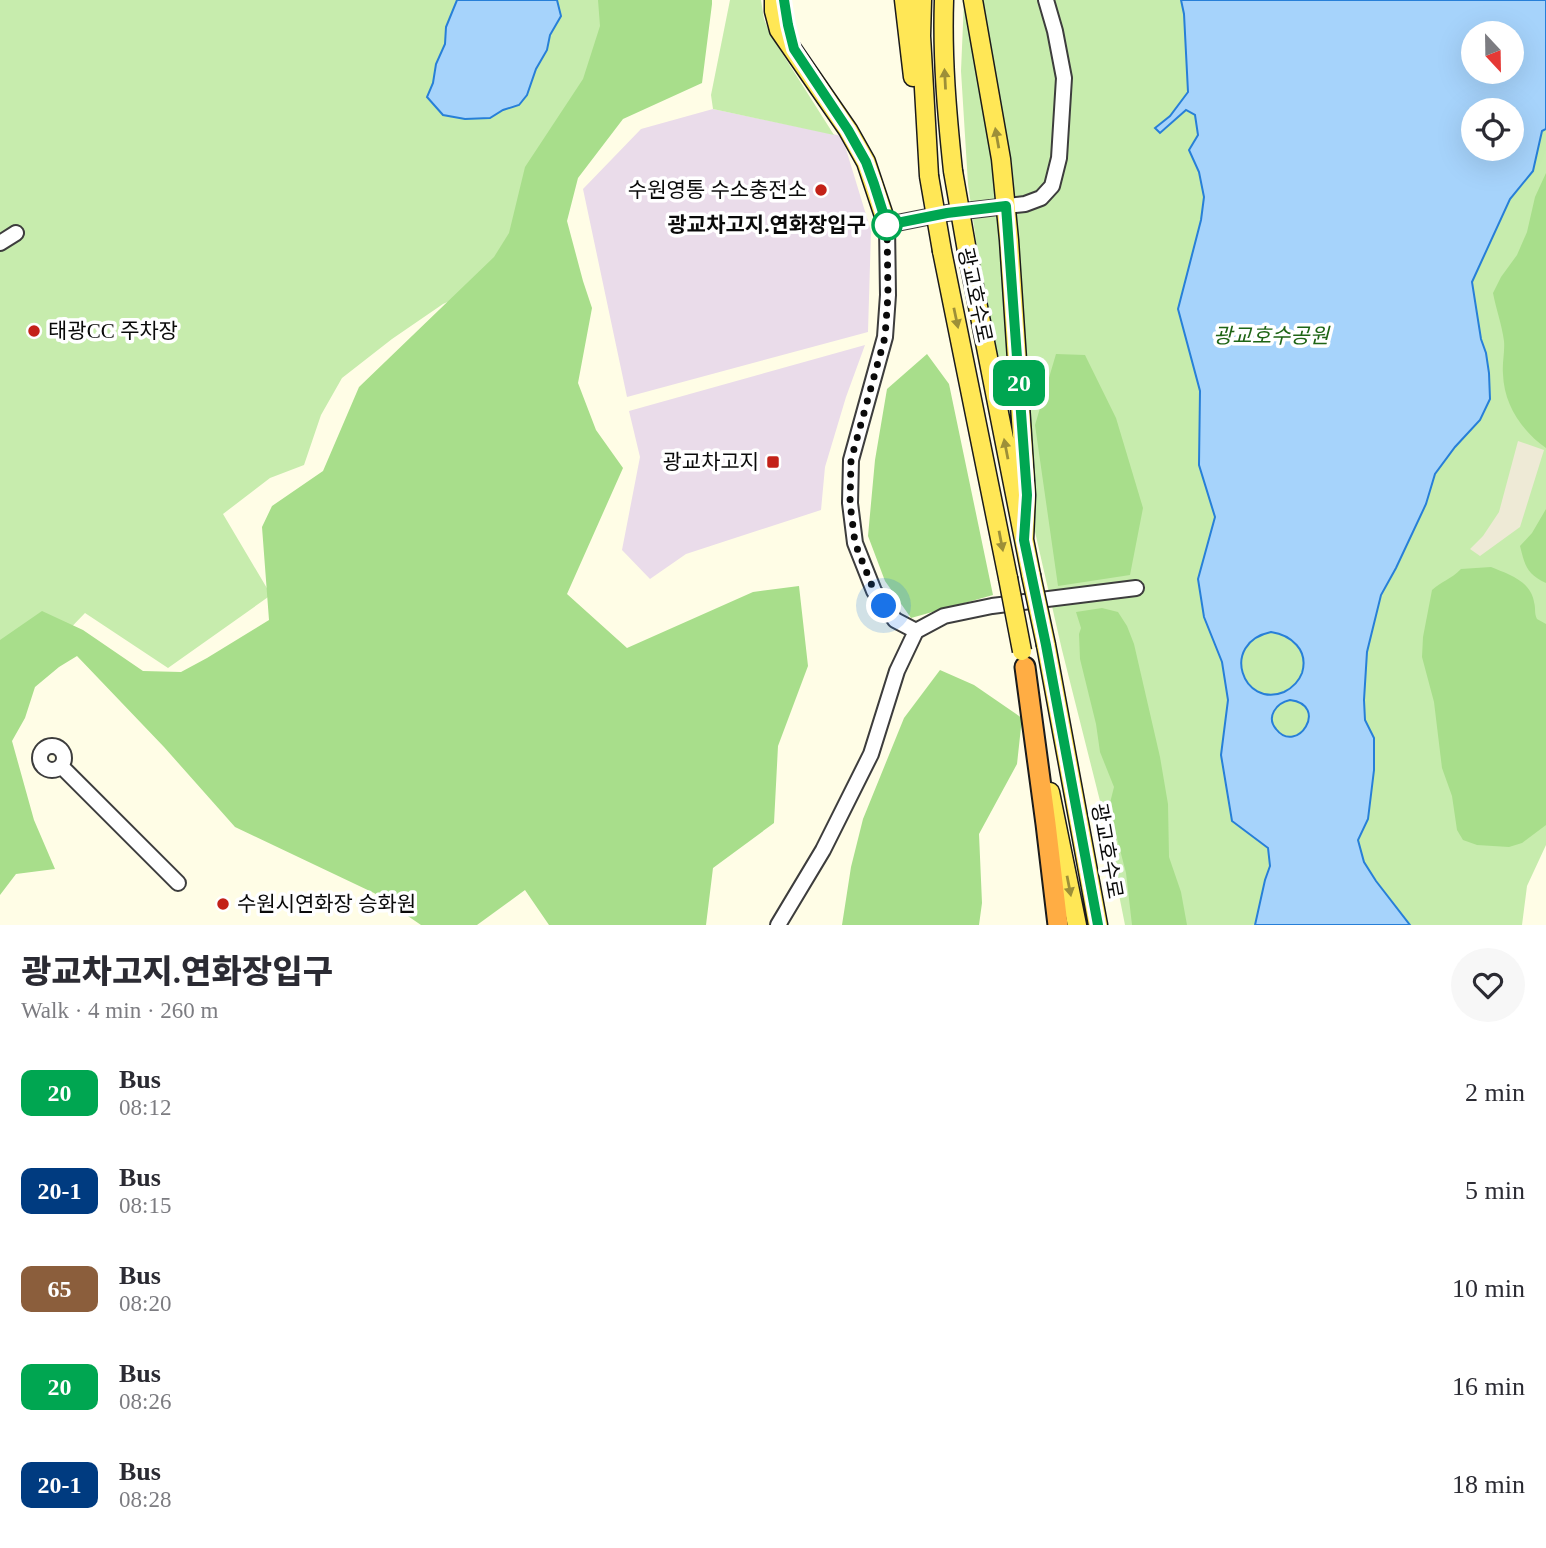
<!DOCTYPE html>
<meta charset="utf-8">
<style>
:root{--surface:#fff;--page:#f7f7f7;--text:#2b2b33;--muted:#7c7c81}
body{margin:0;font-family:"Times New Roman","Noto Sans KR",serif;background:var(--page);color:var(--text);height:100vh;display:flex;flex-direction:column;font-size:26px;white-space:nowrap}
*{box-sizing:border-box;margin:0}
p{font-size:23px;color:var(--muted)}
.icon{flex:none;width:38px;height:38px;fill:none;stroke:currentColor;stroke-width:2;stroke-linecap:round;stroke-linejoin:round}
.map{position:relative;height:925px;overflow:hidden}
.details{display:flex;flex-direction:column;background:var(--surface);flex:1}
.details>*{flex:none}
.badge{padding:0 14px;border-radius:10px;font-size:24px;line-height:46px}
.needle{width:46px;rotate:158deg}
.fabs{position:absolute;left:1461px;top:21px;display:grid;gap:14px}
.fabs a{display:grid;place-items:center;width:63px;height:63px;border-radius:50%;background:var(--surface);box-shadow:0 7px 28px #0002;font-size:35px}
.you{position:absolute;width:35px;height:35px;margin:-18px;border:5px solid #fff;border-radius:50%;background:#1a73e8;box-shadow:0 0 0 10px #1a73e833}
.map>.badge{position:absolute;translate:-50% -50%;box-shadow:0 0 0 4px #fff}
.round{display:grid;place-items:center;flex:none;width:74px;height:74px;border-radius:37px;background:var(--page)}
.headline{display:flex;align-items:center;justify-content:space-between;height:119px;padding:0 21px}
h1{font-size:33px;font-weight:800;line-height:52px}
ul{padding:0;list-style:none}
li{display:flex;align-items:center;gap:21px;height:98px;padding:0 21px}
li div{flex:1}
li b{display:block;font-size:26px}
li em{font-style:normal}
li .badge{min-width:77px;font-weight:700;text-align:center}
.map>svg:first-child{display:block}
.industrial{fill:#eadcea}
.green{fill:#c7ecad;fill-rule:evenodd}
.forest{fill:#a8de8b}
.plaza{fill:#eeead6}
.water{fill:#a6d3fb;stroke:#277fd8;stroke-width:2;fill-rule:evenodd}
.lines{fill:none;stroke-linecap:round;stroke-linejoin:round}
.minor-casing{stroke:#3d3d3d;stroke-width:18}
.major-casing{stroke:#1b1b1b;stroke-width:21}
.highway-casing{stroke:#1b1b1b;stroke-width:23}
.minor{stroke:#fff;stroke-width:14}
.major{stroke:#ffe756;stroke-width:18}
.highway{stroke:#ffad44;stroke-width:19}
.major-bridge-casing{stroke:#1b1b1b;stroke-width:21;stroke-linecap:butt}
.major-bridge{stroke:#ffe756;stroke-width:18}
.oneway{fill:#9d8f38}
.line-casing{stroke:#fff;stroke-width:16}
.line{stroke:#00a651;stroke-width:10}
.walk{stroke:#0a0a0a;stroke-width:7;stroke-dasharray:0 12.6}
.poi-dot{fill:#c32118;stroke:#fff;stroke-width:2.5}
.stop-dot{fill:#fff;stroke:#00a651;stroke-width:3.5}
.labels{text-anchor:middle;stroke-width:7;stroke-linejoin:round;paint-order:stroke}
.poi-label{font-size:21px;fill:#0a0a0a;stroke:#fff;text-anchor:end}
.stop-label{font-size:21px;font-weight:bold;fill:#0a0a0a;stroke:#fff;text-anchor:end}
.street-label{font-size:21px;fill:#0a0a0a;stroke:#fff}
.park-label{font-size:21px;font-style:italic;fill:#1f6516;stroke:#fff}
</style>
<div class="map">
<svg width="1546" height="925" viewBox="0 0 1546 925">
<rect width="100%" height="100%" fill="#fffde6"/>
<path class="industrial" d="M713 109 842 136 871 231 868 332 627 397 583 189 641 129Z
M865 345 846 397 825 467 821 510 686 554 650 579 622 550 640 457 629 411Z"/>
<path class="green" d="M0 0H632L492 282 443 304 392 339 342 378 321 415 304 465 270 478 223 514 271 595 168 668 85 613 0 701Z
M730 0H761L764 19 770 34 834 135 713 109 711 95Z
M964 0H1546V845L1527 886 1522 925H1125L1102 809 1062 650 988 326 968 184 961 71ZM1474 33H1512V72H1474ZM1474 110H1512V149H1474Z"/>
<path class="forest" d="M598 0H712V4L702 83 623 119 578 178 567 221 583 281 592 308 578 383 596 430 623 468 567 594 627 648 753 592 799 586 808 666 778 746 774 823 713 868 706 925H549L525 890 477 925H421L374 893 235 827 164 747 77 656 59 667 35 687 25 718 12 741 34 820 55 869 16 874 0 895V640L42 611 83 630 143 671 181 672 207 658 269 620 262 527 272 506 323 471 359 387 494 257 509 233 525 167 583 79 600 26Z
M1546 173V448C1522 431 1504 405 1503 374 1502 363 1505 352 1504 341 1502 325 1496 309 1493 293L1501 277 1517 255 1527 232 1535 197Z
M927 354 949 384 993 595 911 618 885 581 868 536 875 460 887 389Z
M1056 354 1085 355 1116 418 1143 508 1130 575 1058 586 1035 425Z
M1546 509V583C1527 574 1525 566 1520 546L1532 533Z
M1491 567C1508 574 1531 581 1534 602 1536 609 1534 613 1537 619L1546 624V825L1522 843 1509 847 1477 845 1463 840 1457 830 1452 796 1442 768 1434 702 1422 657 1423 637 1432 590C1442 581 1450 580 1461 569Z
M1102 608 1118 612 1127 626 1134 644 1160 757 1168 804 1169 857 1181 892 1187 925H1132L1126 873 1109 807 1114 787 1100 752 1096 724 1080 659 1079 634 1081 628 1076 612Z
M940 670 974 685 1022 718 1017 764 979 834 982 903 979 925H842L851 867 863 819 904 718Z"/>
<path class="plaza" d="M1518 441 1544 450 1520 527 1480 556 1470 549 1483 536 1499 512Z"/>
<path class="water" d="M457 0H557L561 16 550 35 547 50 536 69 527 95 519 105 503 110 490 118 465 119 443 115 427 97 433 83 436 64 445 44 446 27Z
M1181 0H1546V129L1542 131 1533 171 1510 199 1472 282 1481 339 1486 353 1489 373 1490 399 1480 420 1455 447 1435 474 1426 504 1396 568 1381 595 1367 652 1364 700 1365 720 1374 738V770L1368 819 1358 840 1364 862 1376 881 1410 925H1255L1265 880 1270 866 1268 848 1232 821 1221 755 1228 700 1222 662 1204 617 1198 579 1215 517 1199 465 1200 391 1178 309 1201 220 1204 197 1199 172 1189 150 1198 135 1195 115 1186 110 1160 133 1155 128 1170 116 1188 92 1184 14ZM1474 33H1512V72H1474ZM1474 110H1512V149H1474ZM1271 632C1291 635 1309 650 1302 673 1299 681 1292 688 1284 692 1243 709 1219 643 1271 632ZM1290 700C1330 705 1297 756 1276 729 1266 717 1276 703 1290 700Z"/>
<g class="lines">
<defs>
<path id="minor" d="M0 243 16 233
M916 631 895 620 874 591 855 543 850 503 851 460 885 337 888 295 887 225 947 213 1025 204 1041 198 1052 186 1059 158 1064 78 1055 31 1046 0
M40 758a12 12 0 1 1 24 0a12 12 0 1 1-24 0Z
M61 766 178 883
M778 925 823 850 871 754 897 671 916 631 944 616 992 606 1136 588"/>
<path id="major" d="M774 0V11L779 30 848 130 866 162 887 225
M904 0 913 77
M922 0 921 36 929 176
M944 0C942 58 947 114 953 171
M973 0 1001 159 1009 240 1026 495 1024 540
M942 251 1008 578
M967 251 1031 575
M1046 645 1098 925
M1050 792 1077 925"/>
<path id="highway" d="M1025 667 1046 824 1058 925"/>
</defs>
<use href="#minor" class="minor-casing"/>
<use href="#major" class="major-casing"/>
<use href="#highway" class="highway-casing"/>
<use href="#minor" class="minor"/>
<use href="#major" class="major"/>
<use href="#highway" class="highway"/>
<defs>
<path id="major-bridge" d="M953 171 967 251
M929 176 942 251
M1031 575 1046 645
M1008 578 1022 651"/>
</defs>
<use href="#major-bridge" class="major-bridge-casing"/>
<use href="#major-bridge" class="major-bridge"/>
</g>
<defs><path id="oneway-solid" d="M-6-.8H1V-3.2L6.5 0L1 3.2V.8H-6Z" transform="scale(1.75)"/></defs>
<g class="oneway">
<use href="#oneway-solid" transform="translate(945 79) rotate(-93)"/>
<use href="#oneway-solid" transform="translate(997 138) rotate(-100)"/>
<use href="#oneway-solid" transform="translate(956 318) rotate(78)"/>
<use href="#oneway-solid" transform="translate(1006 449) rotate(-101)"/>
<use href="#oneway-solid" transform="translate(1001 541) rotate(79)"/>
<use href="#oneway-solid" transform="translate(1069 886) rotate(79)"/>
</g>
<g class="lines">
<defs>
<path id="line" d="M784 0 788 25 794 49 848 130 866 162 874 184 887 225 947 213 1006 206 1027 495 1024 540 1046 645 1098 925"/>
</defs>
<use href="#line" class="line-casing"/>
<use href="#line" class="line"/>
<path class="walk" d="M884 606 874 591 855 543 850 503 851 460 885 337 888 295 887 225"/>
</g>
<g class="poi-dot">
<circle cx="821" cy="190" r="7"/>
<circle cx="34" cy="331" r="7"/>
<rect x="766" y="455" width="14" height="14" rx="3.5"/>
<circle cx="223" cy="904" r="7"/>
</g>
<circle class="stop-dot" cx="887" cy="225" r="14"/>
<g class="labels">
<g class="poi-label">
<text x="807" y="197">수원영통 수소충전소</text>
<text x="48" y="338" text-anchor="start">태광CC 주차장</text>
<text x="759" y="469">광교차고지</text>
<text x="237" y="911" text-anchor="start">수원시연화장 승화원</text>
</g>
<g class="stop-label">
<text x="866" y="232">광교차고지.연화장입구</text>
</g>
<g class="street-label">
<text transform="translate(975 295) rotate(78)" y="7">광교호수로</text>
<text transform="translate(1107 851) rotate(80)" y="7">광교호수로</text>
</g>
<g class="park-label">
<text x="1271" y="343">광교호수공원</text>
</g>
</g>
</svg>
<div class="fabs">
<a><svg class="needle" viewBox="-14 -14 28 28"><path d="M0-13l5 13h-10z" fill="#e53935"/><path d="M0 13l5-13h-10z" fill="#7c7c81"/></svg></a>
<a><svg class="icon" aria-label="locate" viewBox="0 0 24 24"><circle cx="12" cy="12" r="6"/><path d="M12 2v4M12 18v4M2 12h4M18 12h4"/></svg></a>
</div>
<div class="you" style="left:884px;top:606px"></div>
<b class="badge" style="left:1019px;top:383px;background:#00a651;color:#fff">20</b>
</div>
<section class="details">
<div class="headline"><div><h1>광교차고지.연화장입구</h1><p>Walk · 4 min · 260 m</p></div><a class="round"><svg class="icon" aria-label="heart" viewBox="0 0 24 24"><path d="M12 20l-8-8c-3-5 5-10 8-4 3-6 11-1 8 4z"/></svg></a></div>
<ul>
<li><span class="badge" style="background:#00a651;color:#fff">20</span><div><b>Bus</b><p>08:12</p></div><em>2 min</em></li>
<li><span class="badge" style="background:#003b80;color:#fff">20-1</span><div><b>Bus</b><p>08:15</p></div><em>5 min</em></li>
<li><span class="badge" style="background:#8b5e3c;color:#fff">65</span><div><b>Bus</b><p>08:20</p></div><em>10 min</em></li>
<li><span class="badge" style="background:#00a651;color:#fff">20</span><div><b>Bus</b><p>08:26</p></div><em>16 min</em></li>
<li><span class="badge" style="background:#003b80;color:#fff">20-1</span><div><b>Bus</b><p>08:28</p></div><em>18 min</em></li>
</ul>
</section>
